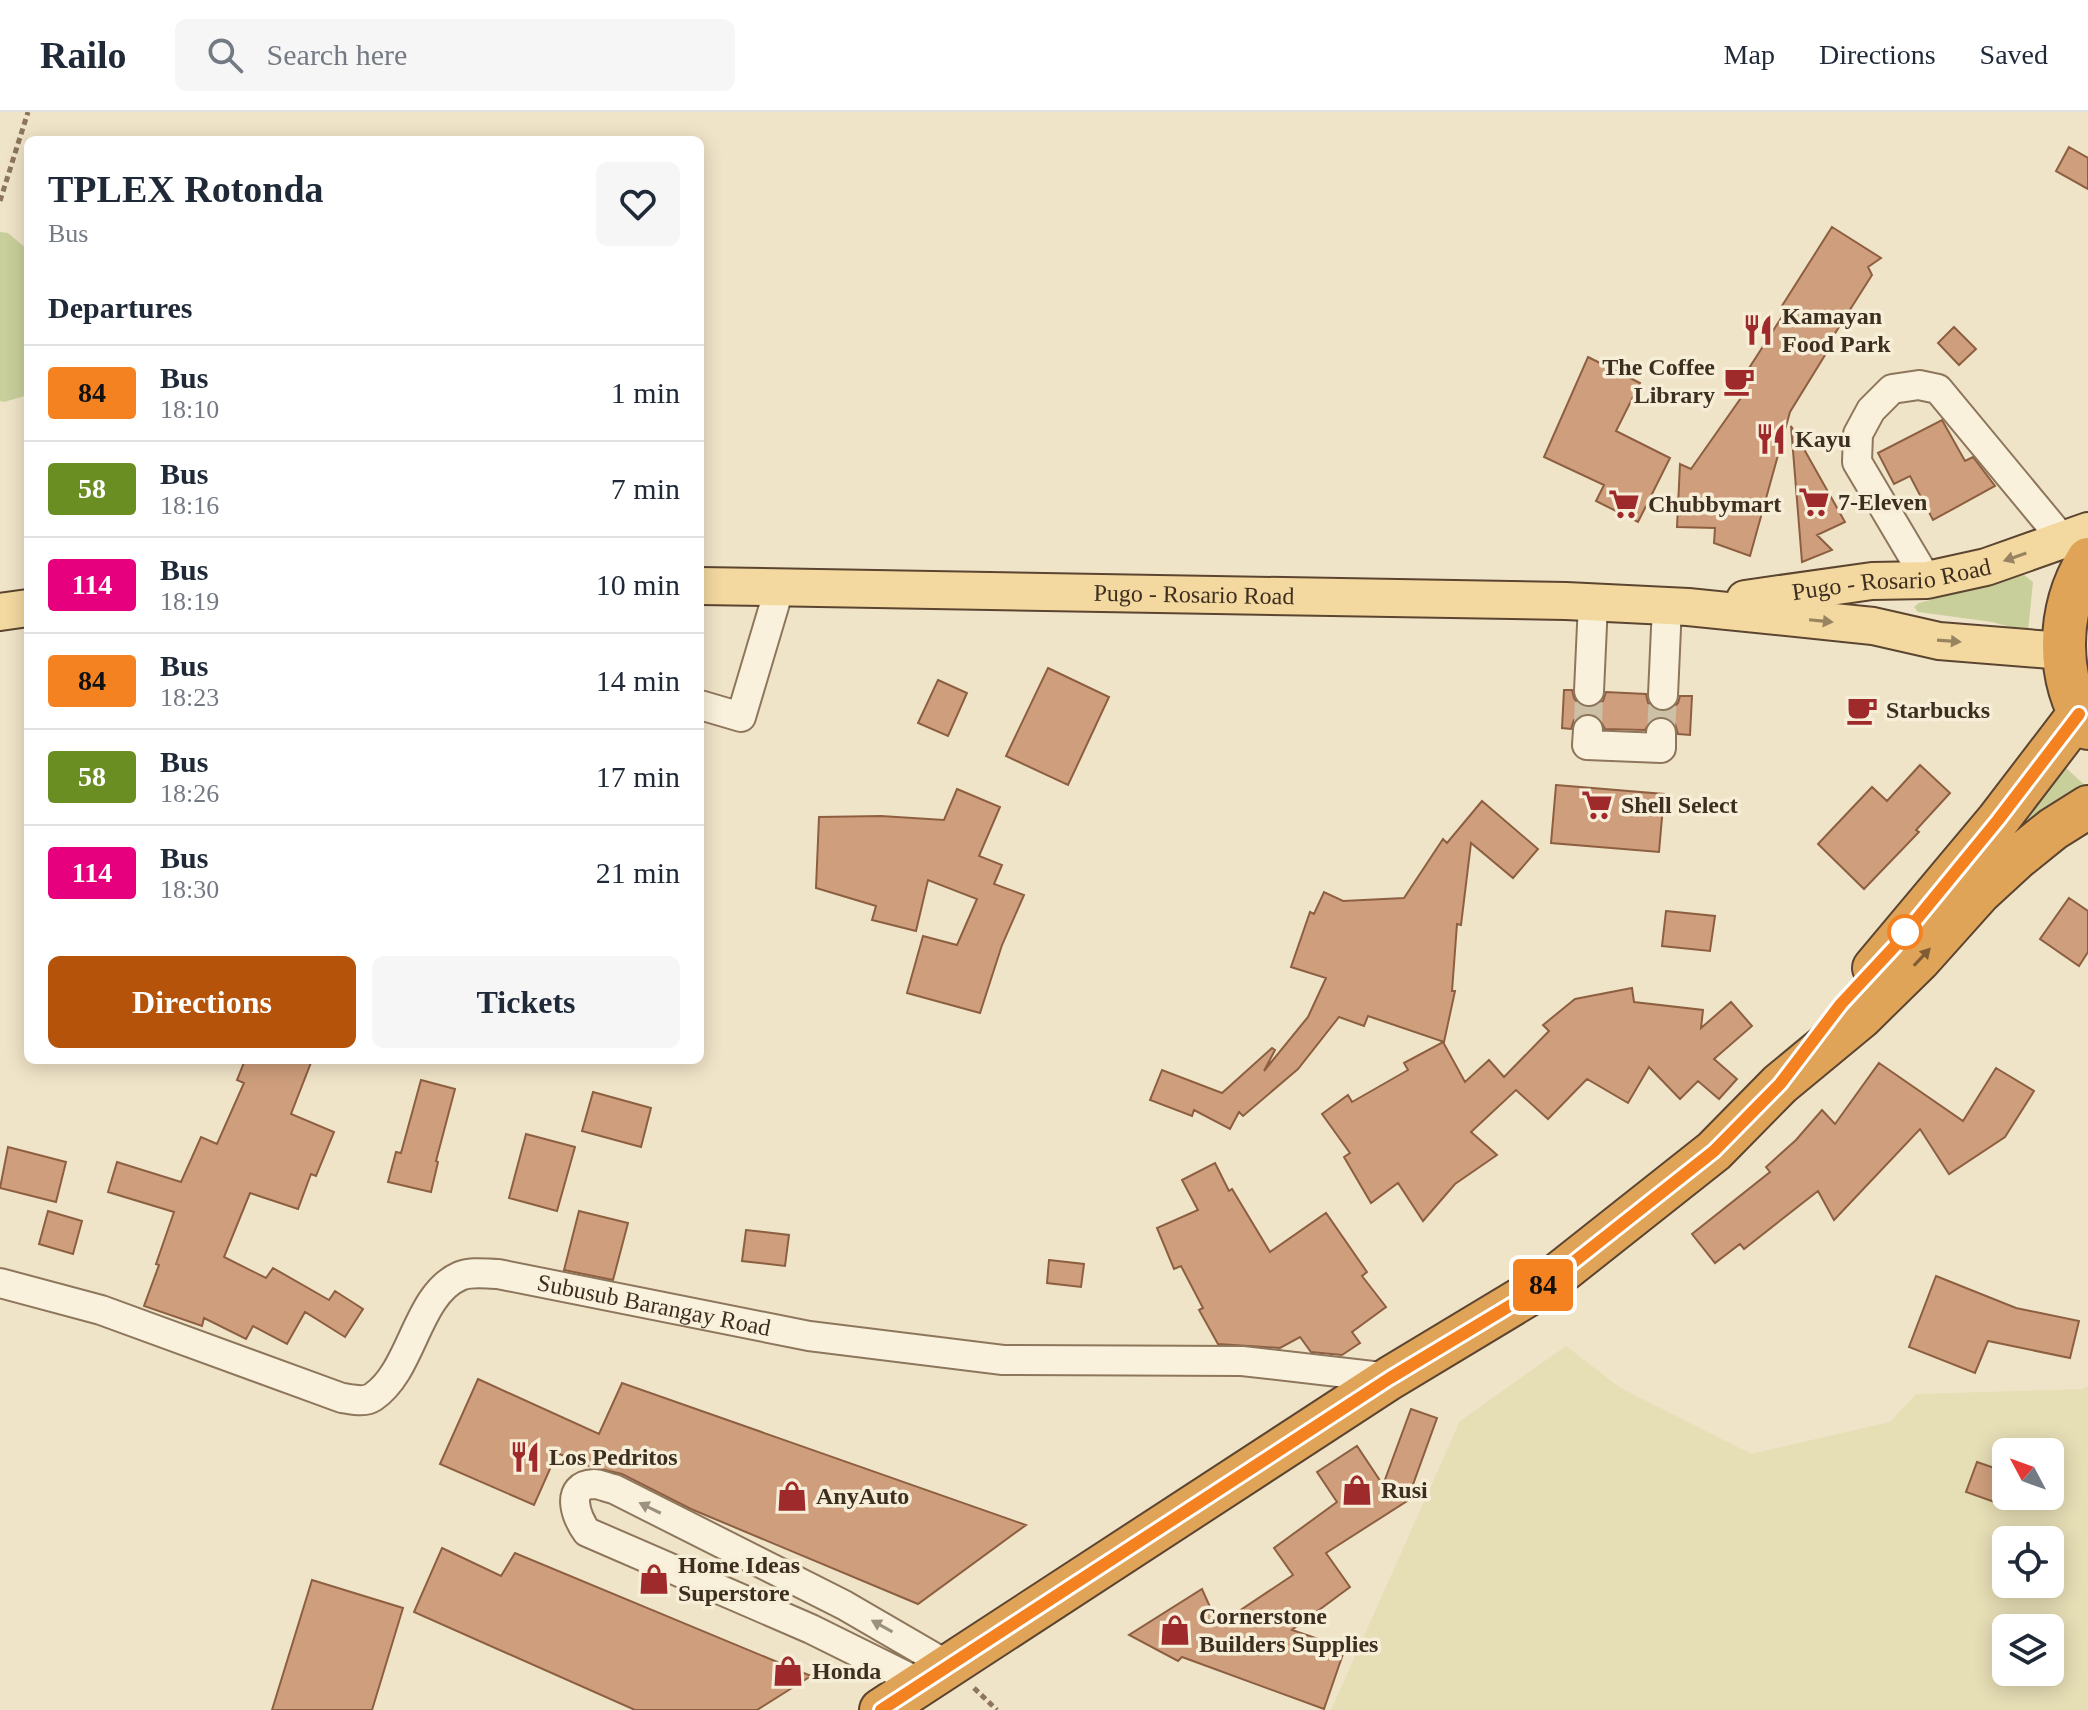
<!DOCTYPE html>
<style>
:root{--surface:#fff;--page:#f6f6f7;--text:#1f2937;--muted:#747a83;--line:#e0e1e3;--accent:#b45309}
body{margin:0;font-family:"Times New Roman",serif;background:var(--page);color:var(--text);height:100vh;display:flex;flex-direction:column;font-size:30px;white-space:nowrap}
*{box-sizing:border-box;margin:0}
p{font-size:26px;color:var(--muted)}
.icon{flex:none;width:44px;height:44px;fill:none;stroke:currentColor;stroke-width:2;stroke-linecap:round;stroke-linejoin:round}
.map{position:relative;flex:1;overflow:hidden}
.details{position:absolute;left:24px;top:24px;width:680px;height:928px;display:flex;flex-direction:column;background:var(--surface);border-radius:12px;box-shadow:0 4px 20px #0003}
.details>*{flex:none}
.badge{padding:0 16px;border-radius:6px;font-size:28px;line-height:52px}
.needle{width:52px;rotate:311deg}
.controls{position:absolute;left:1992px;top:1326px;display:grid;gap:16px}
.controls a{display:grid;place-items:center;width:72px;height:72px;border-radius:12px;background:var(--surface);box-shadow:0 4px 20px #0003;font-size:40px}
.map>.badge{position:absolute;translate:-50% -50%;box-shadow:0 0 0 4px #fff}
h2{padding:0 24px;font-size:30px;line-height:72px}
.round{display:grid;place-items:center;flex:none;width:84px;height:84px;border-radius:12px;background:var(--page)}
.headline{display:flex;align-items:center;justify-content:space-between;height:136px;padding:0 24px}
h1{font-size:38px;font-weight:700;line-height:60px}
.button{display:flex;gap:16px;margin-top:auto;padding:16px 24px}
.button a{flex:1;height:92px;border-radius:12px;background:var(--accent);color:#fff;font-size:32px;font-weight:700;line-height:92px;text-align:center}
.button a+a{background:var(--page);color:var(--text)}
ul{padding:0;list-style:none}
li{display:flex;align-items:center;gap:24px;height:96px;padding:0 24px;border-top:2px solid var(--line)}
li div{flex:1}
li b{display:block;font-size:30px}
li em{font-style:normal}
li .badge{min-width:88px;font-weight:700;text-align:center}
header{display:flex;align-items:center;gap:48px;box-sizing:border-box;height:112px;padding:0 40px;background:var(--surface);border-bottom:2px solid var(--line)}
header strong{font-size:38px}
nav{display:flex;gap:44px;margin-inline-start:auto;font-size:28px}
.search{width:560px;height:72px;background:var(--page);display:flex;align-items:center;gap:20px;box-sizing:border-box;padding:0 28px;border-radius:12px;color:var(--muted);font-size:30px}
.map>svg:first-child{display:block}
.farmland{fill:#e6deb5;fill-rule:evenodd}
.green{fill:#c9cf9b}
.building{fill:#cf9f7d;stroke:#8d5f41;stroke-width:2}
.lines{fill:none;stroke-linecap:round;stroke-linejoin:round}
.minor-tunnel{stroke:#ccc0a6;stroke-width:28;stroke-dasharray:28 14;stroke-linecap:butt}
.minor-casing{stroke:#8d765c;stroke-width:32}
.major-casing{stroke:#5b4430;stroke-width:40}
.highway-casing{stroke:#5b4430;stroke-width:46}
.path{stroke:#8d765c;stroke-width:5;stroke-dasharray:6 4;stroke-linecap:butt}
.minor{stroke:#faf1dc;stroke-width:28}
.major{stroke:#f3d9a0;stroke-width:36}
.highway{stroke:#e0a458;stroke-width:42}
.oneway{fill:#988460}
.oneway2{fill:#7e5d36}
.oneway3{fill:#9c907e}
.line-casing{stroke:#fff;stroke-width:18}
.line{stroke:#f58220;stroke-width:12}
.stop-dot{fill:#fff;stroke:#f58220;stroke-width:4}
.labels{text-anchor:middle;stroke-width:7;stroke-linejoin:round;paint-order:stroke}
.poi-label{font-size:24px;font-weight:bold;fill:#3d2e20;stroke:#f7eed8;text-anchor:start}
.street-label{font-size:24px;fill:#3d2e20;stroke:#f7eed8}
</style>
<header>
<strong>Railo</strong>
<div class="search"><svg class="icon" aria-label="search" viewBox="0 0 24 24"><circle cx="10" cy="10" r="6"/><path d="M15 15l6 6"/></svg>Search here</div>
<nav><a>Map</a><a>Directions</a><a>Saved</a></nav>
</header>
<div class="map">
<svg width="2088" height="1598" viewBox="0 0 2088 1598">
<rect width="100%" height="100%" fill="#f0e4c8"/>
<path class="farmland" d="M1566 1234 1619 1275 1751 1342 1890 1310 1916 1282 2082 1277 2088 1274V1598H1331L1460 1309ZM2006 1340H2050V1384H2006ZM2006 1428H2050V1472H2006ZM2006 1516H2050V1560H2006Z"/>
<path class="green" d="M0 120 8 121 28 138V283L4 290 0 289Z
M2024 463 2033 470 2028 520 1992 510 1918 500 1914 495 1919 491Z
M2066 656 2088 676 2003 734 2061 659Z"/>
<path class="building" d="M2069 35 2088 46V77L2056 59Z
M1832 115 1881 146 1868 155 1872 163 1827 234 1830 235 1790 300 1750 444 1714 431 1715 416 1677 415 1680 352 1691 357 1743 283 1735 278 1785 200 1780 197Z
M1954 215 1976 237 1959 253 1938 231Z
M1588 245 1640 271 1616 319 1670 346 1638 410 1596 389 1604 373 1544 345Z
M1942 308 1965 349 1973 345 1995 374 1933 408 1910 364 1894 372 1878 341Z
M1791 314 1845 410 1817 423 1832 438 1802 450Z
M1048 556 1109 585 1068 673 1006 644Z
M938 568 967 581 948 624 918 611Z
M1564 578H1572L1574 586 1579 593 1589 596 1603 589 1606 580 1646 582 1648 591 1661 600 1671 598 1678 591 1680 584H1692L1690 623 1678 622 1675 612 1662 604 1652 607 1645 618 1605 617 1598 604 1588 601 1574 608 1571 617 1562 616Z
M1920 653 1950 681 1916 718 1919 720 1864 777 1818 732 1872 675 1887 689Z
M1556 673 1664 682 1659 740 1551 731Z
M957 677 1000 695 979 744 1002 753 994 772 1024 783 1002 833 980 901 907 881 923 824 957 833 977 787 928 768 916 819 872 808 876 794 816 776 819 705 881 704 944 708Z
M1482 689 1538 737 1513 766 1471 731 1461 813 1457 812 1452 879H1455L1444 930 1368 904 1364 914 1339 905 1298 957 1243 1004 1239 1000 1230 1017 1194 998 1192 1004 1150 988 1162 958 1222 981 1272 936 1275 938 1264 959 1308 905 1326 866 1291 855 1310 800 1314 802 1324 780 1343 789 1404 786 1443 727 1447 731Z
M2069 786 2088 799V840L2079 854 2040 827Z
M1666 799 1715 804 1710 839 1662 834Z
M1632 876 1634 890 1703 898 1701 916 1731 890 1752 914 1714 947 1737 967 1719 987 1698 969 1680 987 1649 955 1628 991 1587 967 1548 1007 1516 978 1471 1020 1497 1043 1455 1072 1423 1109 1398 1071 1371 1091 1344 1045 1350 1041 1322 1002 1348 983 1352 990 1408 958 1404 951 1443 930 1465 970 1489 948 1504 965 1549 919 1543 913 1575 887Z
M245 948H312L291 1002 334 1020 316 1064 311 1062 298 1097 250 1081 224 1145 266 1166 273 1156 329 1188 335 1179 363 1197 345 1225 305 1200 287 1232 253 1214 246 1227 204 1206 202 1214 144 1194 159 1153 156 1152 174 1100 108 1080 117 1050 181 1070 201 1025 217 1032 244 971 237 968Z
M1879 951 1963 1009 1996 956 2034 979 2005 1025 1949 1062 1920 1017 1834 1108 1818 1079 1744 1137 1740 1132 1715 1151 1692 1122 1770 1060 1766 1055 1796 1028 1822 998 1835 1012Z
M421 968 455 977 436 1049 438 1050 431 1080 388 1070 396 1040 401 1041Z
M593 980 651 996 641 1035 582 1019Z
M526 1022 575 1035 557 1099 509 1086Z
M8 1035 66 1050 56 1090 0 1076Z
M1215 1051 1229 1079 1232 1077 1270 1140 1326 1101 1367 1160 1362 1164 1386 1195 1352 1220 1360 1231 1342 1243 1311 1240 1300 1225 1280 1236 1218 1232 1199 1198 1203 1196 1181 1154 1174 1157 1157 1116 1198 1098 1182 1068Z
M48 1099 82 1109 73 1142 39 1132Z
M579 1099 628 1111 613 1168 564 1158Z
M746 1118 789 1123 785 1154 742 1149Z
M1049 1148 1084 1152 1081 1175 1047 1171Z
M1936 1164 2016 1196 2079 1209 2070 1246 1988 1229 1975 1261 1909 1235Z
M478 1267 599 1322 622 1271 1026 1413 918 1492 691 1397 622 1362 592 1355 557 1341 534 1393 440 1352Z
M1411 1297 1437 1306 1407 1389 1326 1441 1350 1475 1292 1518 1345 1536 1324 1597 1182 1545 1178 1549 1129 1523 1202 1477 1218 1513 1293 1463 1274 1436 1337 1390 1317 1360 1357 1334 1383 1373Z
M1977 1350 2006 1360V1394L1966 1380Z
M442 1436 501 1464 515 1441 811 1564 757 1598H635L414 1500Z
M312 1468 403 1496 372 1598H272Z"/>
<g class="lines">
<path class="minor-tunnel" d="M1588 618 1589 579
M1661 621 1663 583"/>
<defs>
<g id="minor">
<path d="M1927 468 1857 350 1858 322 1871 298 1892 277 1919 273 1938 277 2064 429"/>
<path d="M1589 579 1593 491"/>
<path d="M1663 583 1667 494"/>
<path d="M700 593 741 605 780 474"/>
<path d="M1588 618 1587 633 1661 636V621"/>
<path id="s1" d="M0 1171 101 1198 342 1286C351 1287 364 1291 373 1285 413 1258 416 1183 460 1164 472 1159 486 1162 498 1162L809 1224 1003 1248 1242 1249 1390 1266"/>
<path d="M922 1572 811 1517 587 1420C576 1406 564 1373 594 1372 600 1372 608 1376 614 1377L844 1493 949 1554"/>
</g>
<g id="major">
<path id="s2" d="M700 474 1566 489 1688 495 1873 514 1939 529 2063 539"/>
<path id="s3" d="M1745 487 1872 469 1927 468 1986 455 2088 419"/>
<path d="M0 500 28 496"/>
</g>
<path id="highway" d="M2088 447C2057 497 2055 566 2088 616
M1874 856 1998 708 2079 602
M881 1598 1390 1266 1546 1172 1714 1039 1780 972 1861 905 1920 847 1980 780 2017 746 2053 717 2088 695"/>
</defs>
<use href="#minor" class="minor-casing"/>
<use href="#major" class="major-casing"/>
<use href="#highway" class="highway-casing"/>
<path class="path" d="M0 89 28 0
M974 1576 997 1598"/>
<use href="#minor" class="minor"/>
<use href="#major" class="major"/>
<use href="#highway" class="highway"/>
</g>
<defs><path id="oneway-solid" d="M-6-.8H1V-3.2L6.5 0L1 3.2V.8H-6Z" transform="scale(2)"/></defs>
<g class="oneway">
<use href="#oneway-solid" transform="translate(2015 445) rotate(161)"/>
<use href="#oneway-solid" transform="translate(1821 509) rotate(6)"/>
<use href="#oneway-solid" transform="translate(1949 529) rotate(4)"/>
</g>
<use class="oneway2" href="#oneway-solid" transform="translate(1922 845) rotate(-47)"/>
<g class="oneway3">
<use href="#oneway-solid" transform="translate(650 1396) rotate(-154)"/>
<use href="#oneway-solid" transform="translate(882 1514) rotate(-151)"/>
</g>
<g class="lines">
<defs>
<path id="line" d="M881 1598 1390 1266 1546 1172 1714 1039 1780 972 1841 892 1894 835 1998 708 2079 602"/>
</defs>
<use href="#line" class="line-casing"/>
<use href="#line" class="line"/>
</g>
<defs>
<symbol id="restaurant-bare" viewBox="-9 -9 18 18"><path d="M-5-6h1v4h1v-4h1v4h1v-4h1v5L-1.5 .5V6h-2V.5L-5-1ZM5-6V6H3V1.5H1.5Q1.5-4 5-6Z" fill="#9e2a2b" stroke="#f7eed8" stroke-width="2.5" paint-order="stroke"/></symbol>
<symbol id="cafe-bare" viewBox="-9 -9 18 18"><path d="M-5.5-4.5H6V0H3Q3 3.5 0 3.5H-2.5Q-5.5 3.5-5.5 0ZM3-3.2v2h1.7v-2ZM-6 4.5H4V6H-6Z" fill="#9e2a2b" stroke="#f7eed8" stroke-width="2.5" paint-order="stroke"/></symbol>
<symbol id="supermarket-bare" viewBox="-9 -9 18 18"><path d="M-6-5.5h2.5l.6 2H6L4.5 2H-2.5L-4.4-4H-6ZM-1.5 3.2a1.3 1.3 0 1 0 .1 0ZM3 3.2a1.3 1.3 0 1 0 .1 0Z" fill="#9e2a2b" stroke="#f7eed8" stroke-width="2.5" paint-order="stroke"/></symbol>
<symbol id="shop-bare" viewBox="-9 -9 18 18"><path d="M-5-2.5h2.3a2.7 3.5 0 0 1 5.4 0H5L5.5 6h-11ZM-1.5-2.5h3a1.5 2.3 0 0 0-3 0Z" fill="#9e2a2b" stroke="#f7eed8" stroke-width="2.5" paint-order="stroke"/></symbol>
</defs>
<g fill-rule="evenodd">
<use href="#restaurant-bare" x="1736" y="196" width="44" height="44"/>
<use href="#cafe-bare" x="1717" y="247" width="44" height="44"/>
<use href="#restaurant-bare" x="1749" y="305" width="44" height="44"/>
<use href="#supermarket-bare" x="1792" y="368" width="44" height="44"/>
<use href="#supermarket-bare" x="1602" y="370" width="44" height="44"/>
<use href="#cafe-bare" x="1840" y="576" width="44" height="44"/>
<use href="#supermarket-bare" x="1575" y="671" width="44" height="44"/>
<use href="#restaurant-bare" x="503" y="1323" width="44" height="44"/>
<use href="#shop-bare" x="1335" y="1356" width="44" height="44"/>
<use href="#shop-bare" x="770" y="1362" width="44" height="44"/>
<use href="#shop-bare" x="632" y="1445" width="44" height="44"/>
<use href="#shop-bare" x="1153" y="1496" width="44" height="44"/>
<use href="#shop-bare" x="766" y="1537" width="44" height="44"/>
</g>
<circle class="stop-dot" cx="1905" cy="820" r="16"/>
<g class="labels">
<g class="poi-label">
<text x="1782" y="212">Kamayan<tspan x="1782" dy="28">Food Park</tspan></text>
<text x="1715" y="263" text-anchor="end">The Coffee<tspan x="1715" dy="28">Library</tspan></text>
<text x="1795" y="335">Kayu</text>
<text x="1838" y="398">7-Eleven</text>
<text x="1648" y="400">Chubbymart</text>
<text x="1886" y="606">Starbucks</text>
<text x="1621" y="701">Shell Select</text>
<text x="549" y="1353">Los Pedritos</text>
<text x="1381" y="1386">Rusi</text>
<text x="816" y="1392">AnyAuto</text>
<text x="678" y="1461">Home Ideas<tspan x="678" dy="28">Superstore</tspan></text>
<text x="1199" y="1512">Cornerstone<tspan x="1199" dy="28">Builders Supplies</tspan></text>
<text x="812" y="1567">Honda</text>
</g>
<g class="street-label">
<text dy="8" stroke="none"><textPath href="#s3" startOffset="148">Pugo - Rosario Road</textPath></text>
<text dy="8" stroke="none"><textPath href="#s2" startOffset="494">Pugo - Rosario Road</textPath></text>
<text dy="8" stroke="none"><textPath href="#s1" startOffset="742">Subusub Barangay Road</textPath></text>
</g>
</g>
</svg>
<div class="controls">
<a><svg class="needle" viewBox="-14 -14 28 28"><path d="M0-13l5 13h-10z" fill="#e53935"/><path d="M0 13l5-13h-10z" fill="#747a83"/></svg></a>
<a><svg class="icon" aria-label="locate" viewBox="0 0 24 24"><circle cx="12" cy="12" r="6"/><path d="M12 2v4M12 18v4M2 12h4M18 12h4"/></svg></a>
<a><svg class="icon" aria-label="layers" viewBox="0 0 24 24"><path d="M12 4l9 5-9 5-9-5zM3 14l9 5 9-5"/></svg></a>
</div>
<b class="badge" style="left:1543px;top:1173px;background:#f58220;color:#111">84</b>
<section class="details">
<div class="headline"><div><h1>TPLEX Rotonda</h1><p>Bus</p></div><a class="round"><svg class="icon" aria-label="heart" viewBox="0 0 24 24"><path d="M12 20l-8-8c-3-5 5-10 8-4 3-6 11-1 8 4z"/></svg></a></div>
<h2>Departures</h2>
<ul>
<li><span class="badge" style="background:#f58220;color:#111">84</span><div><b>Bus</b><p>18:10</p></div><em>1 min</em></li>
<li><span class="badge" style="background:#6b8e23;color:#fff">58</span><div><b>Bus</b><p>18:16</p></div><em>7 min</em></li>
<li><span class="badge" style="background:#e6007e;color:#fff">114</span><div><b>Bus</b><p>18:19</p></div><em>10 min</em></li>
<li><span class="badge" style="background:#f58220;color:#111">84</span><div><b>Bus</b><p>18:23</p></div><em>14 min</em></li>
<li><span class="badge" style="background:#6b8e23;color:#fff">58</span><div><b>Bus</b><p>18:26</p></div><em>17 min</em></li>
<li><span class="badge" style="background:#e6007e;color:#fff">114</span><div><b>Bus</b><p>18:30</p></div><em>21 min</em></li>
</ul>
<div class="button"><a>Directions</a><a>Tickets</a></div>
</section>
</div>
